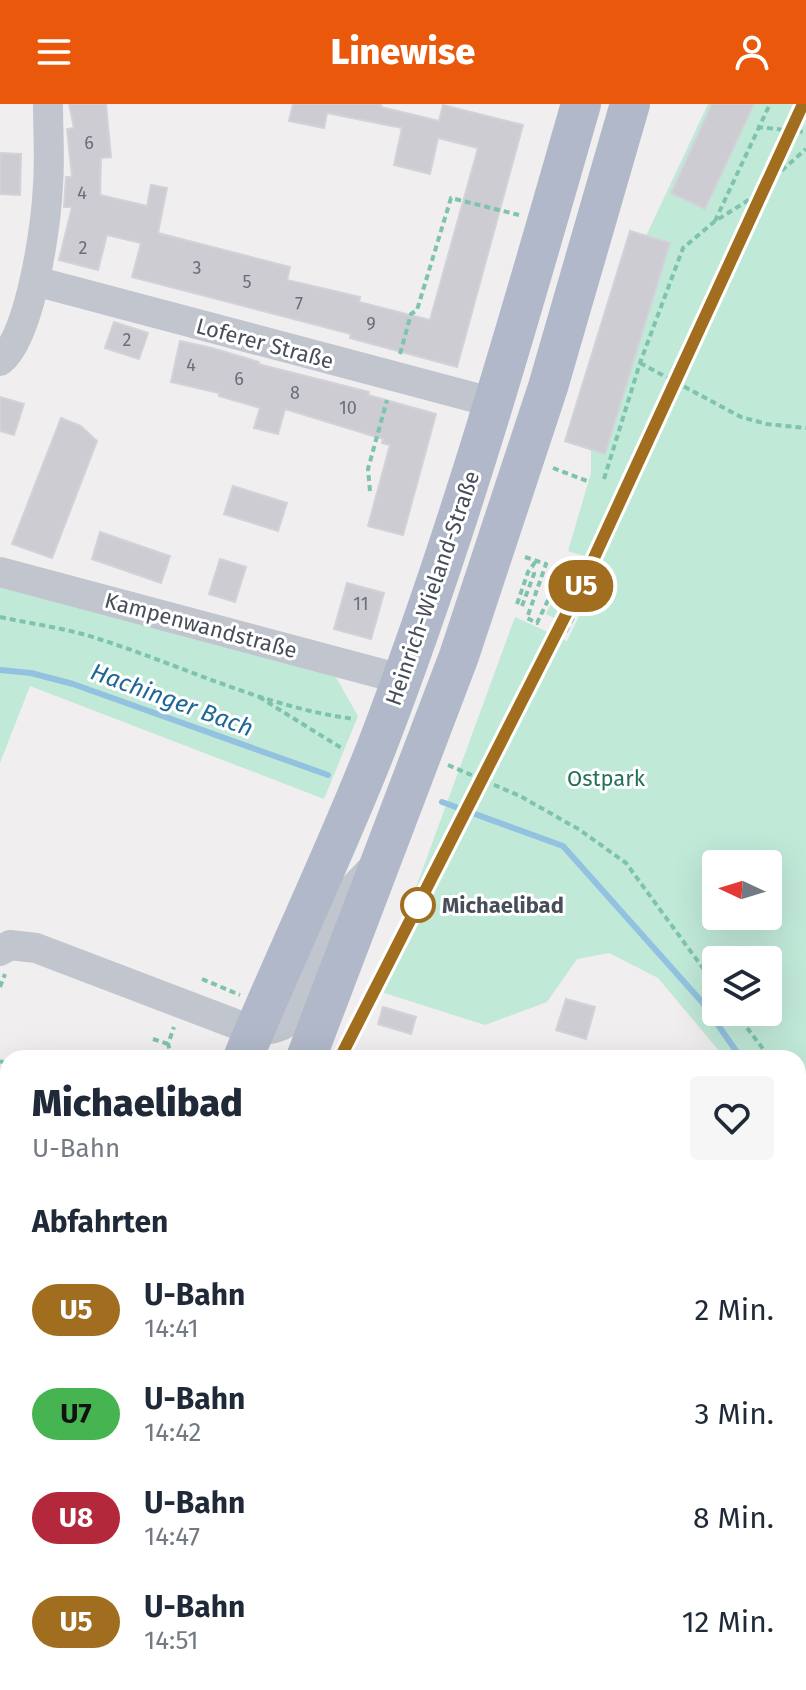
<!DOCTYPE html>
<html lang="de">
<meta charset="utf-8">
<style>
:root{--surface:#fff;--page:#f6f6f7;--text:#1f2937;--muted:#747a83;--accent:#ea580c}
body{margin:0;font-family:"Fira Sans",sans-serif;background:var(--page);color:var(--text);height:100vh;display:flex;flex-direction:column;font-size:30px;white-space:nowrap}
*{box-sizing:border-box;margin:0}
p{font-size:26px;color:var(--muted)}
.icon{flex:none;width:44px;height:44px;fill:none;stroke:currentColor;stroke-width:2;stroke-linecap:round;stroke-linejoin:round}
.map{position:relative;flex:1;overflow:hidden}
.panel{position:absolute;left:0px;top:946px;width:806px;height:640px;display:flex;flex-direction:column;background:var(--surface);border-radius:24px 24px 0 0;box-shadow:0 8px 32px #0002}
.panel>*{flex:none}
.badge{padding:0 16px;border-radius:26px;font-size:28px;line-height:52px}
.needle{width:52px;rotate:274deg}
.tools{position:absolute;left:702px;top:746px;display:grid;gap:16px}
.tools a{display:grid;place-items:center;width:80px;height:80px;border-radius:8px;background:var(--surface);box-shadow:0 8px 32px #0002;font-size:40px}
.map>.badge{position:absolute;translate:-50% -50%;box-shadow:0 0 0 4px #fff}
h2{padding:0 32px;font-size:30px;line-height:72px}
.round{display:grid;place-items:center;flex:none;width:84px;height:84px;border-radius:8px;background:var(--page)}
.overview{display:flex;align-items:center;justify-content:space-between;height:136px;padding:0 32px}
h1{font-size:38px;font-weight:800;line-height:60px}
ul{padding:0;list-style:none}
li{display:flex;align-items:center;gap:24px;height:104px;padding:0 32px}
li div{flex:1}
li b{display:block;font-size:30px}
li em{font-style:normal}
li .badge{min-width:88px;font-weight:700;text-align:center}
header{display:flex;justify-content:space-between;align-items:center;height:104px;padding:0 32px;background:var(--accent);color:#fff;font-size:36px;font-weight:800}
.map>svg:first-child{display:block}
.green{fill:#c1e9d8;fill-rule:evenodd}
.lines{fill:none;stroke-linecap:round;stroke-linejoin:round}
.stream{stroke:#93c2e1;stroke-width:6}
.building{fill:#ccccd2;stroke:#d2d3d8;stroke-width:2}
.path{stroke:#7dc3ad;stroke-width:4;stroke-dasharray:6 4;stroke-linecap:butt}
.minor{stroke:#c0c5ce;stroke-width:30}
.major{stroke:#b0b8c9;stroke-width:40}
.line-casing{stroke:#fff;stroke-width:18}
.line{stroke:#a06e1e;stroke-width:12}
.stop-dot{fill:#fff;stroke:#a06e1e;stroke-width:4}
.labels{text-anchor:middle;stroke-width:6;stroke-linejoin:round;paint-order:stroke}
.number-label{font-size:18px;fill:#696e77}
.street-label{font-size:22px;fill:#484e59;stroke:#fff}
.park-label{font-size:22px;fill:#227158;stroke:#fff}
.stop-label{font-size:22px;font-weight:bold;fill:#484e59;stroke:#fff;text-anchor:start}
.water-label{font-size:24px;font-style:italic;fill:#1d6696;stroke:#fff}
</style>
<header><svg class="icon" aria-label="menu" viewBox="0 0 24 24"><path d="M4 6h16M4 12h16M4 18h16"/></svg>Linewise<svg class="icon" aria-label="person" viewBox="0 0 24 24"><circle cx="12" cy="8" r="4"/><path d="M4 21q1-7 8-7t8 7"/></svg></header>
<div class="map">
<svg width="806" height="1586" viewBox="0 0 806 1586">
<rect width="100%" height="100%" fill="#f0eeee"/>
<path class="green" d="M708 0H806V1018L798 1015V954H725L658 874 609 849 577 855 547 898 485 921 378 887 515 513 567 537 605 458 568 447 591 369V345L646 132ZM716 760H768V812H716ZM716 856H768V908H716Z
M567 466 586 472 562 518 546 510Z
M0 478 333 568 358 612 324 695 30 582 0 659Z"/>
<g class="lines">
<path class="stream" d="M0 566 31 569 73 580 328 671
M442 698 563 742 702 898 741 954
M798 1006 806 1008"/>
</g>
<path class="building" d="M69 0H106L111 53 101 54 100 91 147 102 151 81 167 84 158 129 290 163 287 176 360 193 359 198 430 216 478 44 438 34 430 70 394 61 402 24 327 9 324 24 289 17 293 0H381V3L439 17 443 1 523 21 457 263 350 234 351 230 132 173 141 139 107 131 98 166 59 156 72 103H64L66 73H72L67 25 74 24Z
M712 0H754L705 105 671 89Z
M0 49 21 50 20 91 0 90Z
M630 127 670 139 605 350 565 337Z
M114 218 148 229 139 255 105 244Z
M180 237 212 244 259 258 258 260 369 288 368 291 436 310 403 431 368 422 390 341 382 339 383 335 285 305 278 330 254 324 260 304 219 292V289L171 278Z
M0 293 24 300 14 331 0 327Z
M61 314 81 322 97 337 52 454 12 440Z
M233 382 287 399 278 427 224 410Z
M100 428 170 452 161 479 92 455Z
M220 455 246 463 235 498 209 490Z
M347 479 384 489 371 535 334 525Z
M566 895 595 903 586 935 556 926Z
M383 903 416 913 411 930 378 920Z"/>
<g class="lines">
<path class="path" d="M757 23 806 28
M715 117 770 0
M400 250 411 210 417 206 451 94 519 111
M640 259 741 313 767 320 806 324
M553 364 587 377
M604 375 640 259 683 144 714 118 747 97 806 45
M370 387 368 365 387 296
M525 453 546 460 527 514 537 519 564 463 594 473 564 531
M517 500 528 468 536 457
M522 502 534 470 533 464
M0 513C32 520 65 524 96 534 181 561 266 604 355 615
M259 593 343 645
M448 661 520 692 580 726 626 759 716 882
M202 875 240 891
M0 883 5 870
M735 908 770 954
M153 935 168 940
M172 954 168 940 174 923
M0 957 8 960
M798 978 806 983
M0 1043 7 1025
M0 1105 8 1108
M0 1258 8 1238
M0 1286 8 1289
M0 1388 7 1391 8 1389
M7 1476H8
M0 1482 4 1483
M336 1578 339 1586
M122 1586 124 1578"/>
<path class="minor" d="M35 177 495 299
M0 257C31 233 46 121 48 81 50 54 48 27 48 0
M0 468 401 575
M0 847 10 841 36 844 254 927C273 926 283 923 297 911L346 792 373 764
M0 992 8 997
M798 1138 806 1140
M798 1431 806 1432
M419 1578 422 1586
M467 1578 471 1586
M677 1578 678 1586"/>
<path class="major" d="M243 954C286 850 336 747 377 642 458 432 519 216 581 0
M306 954 459 552 548 283 630 0
M0 1577 8 1557"/>
</g>
<g class="lines">
<defs>
<path id="line" d="M340 954 587 469 803 0"/>
</defs>
<use href="#line" class="line-casing"/>
<use href="#line" class="line"/>
</g>
<circle class="stop-dot" cx="418" cy="801" r="16"/>
<g class="labels">
<g class="number-label">
<text x="89" y="45">6</text>
<text x="82" y="95">4</text>
<text x="83" y="150">2</text>
<text x="197" y="170">3</text>
<text x="247" y="184">5</text>
<text x="299" y="206">7</text>
<text x="371" y="226">9</text>
<text x="127" y="242">2</text>
<text x="191" y="267">4</text>
<text x="239" y="281">6</text>
<text x="295" y="295">8</text>
<text x="348" y="310">10</text>
<text x="361" y="506">11</text>
</g>
<g class="street-label">
<text transform="translate(265 239) rotate(15)" y="8">Loferer Straße</text>
<text transform="translate(432 484) rotate(-71)" y="8">Heinrich-Wieland-Straße</text>
<text transform="translate(201 521) rotate(15)" y="8">Kampenwandstraße</text>
</g>
<g class="park-label">
<text x="606" y="682">Ostpark</text>
</g>
<g class="stop-label">
<text x="442" y="809">Michaelibad</text>
</g>
<g class="water-label">
<text transform="translate(172 596) rotate(20)" y="8">Hachinger Bach</text>
</g>
</g>
</svg>
<div class="tools">
<a><svg class="needle" viewBox="-14 -14 28 28"><path d="M0-13l5 13h-10z" fill="#e53935"/><path d="M0 13l5-13h-10z" fill="#747a83"/></svg></a>
<a><svg class="icon" aria-label="layers" viewBox="0 0 24 24"><path d="M12 4l9 5-9 5-9-5zM3 14l9 5 9-5"/></svg></a>
</div>
<b class="badge" style="left:581px;top:482px;background:#a06e1e;color:#fff">U5</b>
<section class="panel">
<div class="overview"><div><h1>Michaelibad</h1><p>U-Bahn</p></div><a class="round"><svg class="icon" aria-label="heart" viewBox="0 0 24 24"><path d="M12 20l-8-8c-3-5 5-10 8-4 3-6 11-1 8 4z"/></svg></a></div>
<h2>Abfahrten</h2>
<ul>
<li><span class="badge" style="background:#a06e1e;color:#fff">U5</span><div><b>U-Bahn</b><p>14:41</p></div><em>2 Min.</em></li>
<li><span class="badge" style="background:#46b450;color:#111">U7</span><div><b>U-Bahn</b><p>14:42</p></div><em>3 Min.</em></li>
<li><span class="badge" style="background:#b4283c;color:#fff">U8</span><div><b>U-Bahn</b><p>14:47</p></div><em>8 Min.</em></li>
<li><span class="badge" style="background:#a06e1e;color:#fff">U5</span><div><b>U-Bahn</b><p>14:51</p></div><em>12 Min.</em></li>
</ul>
</section>
</div>
